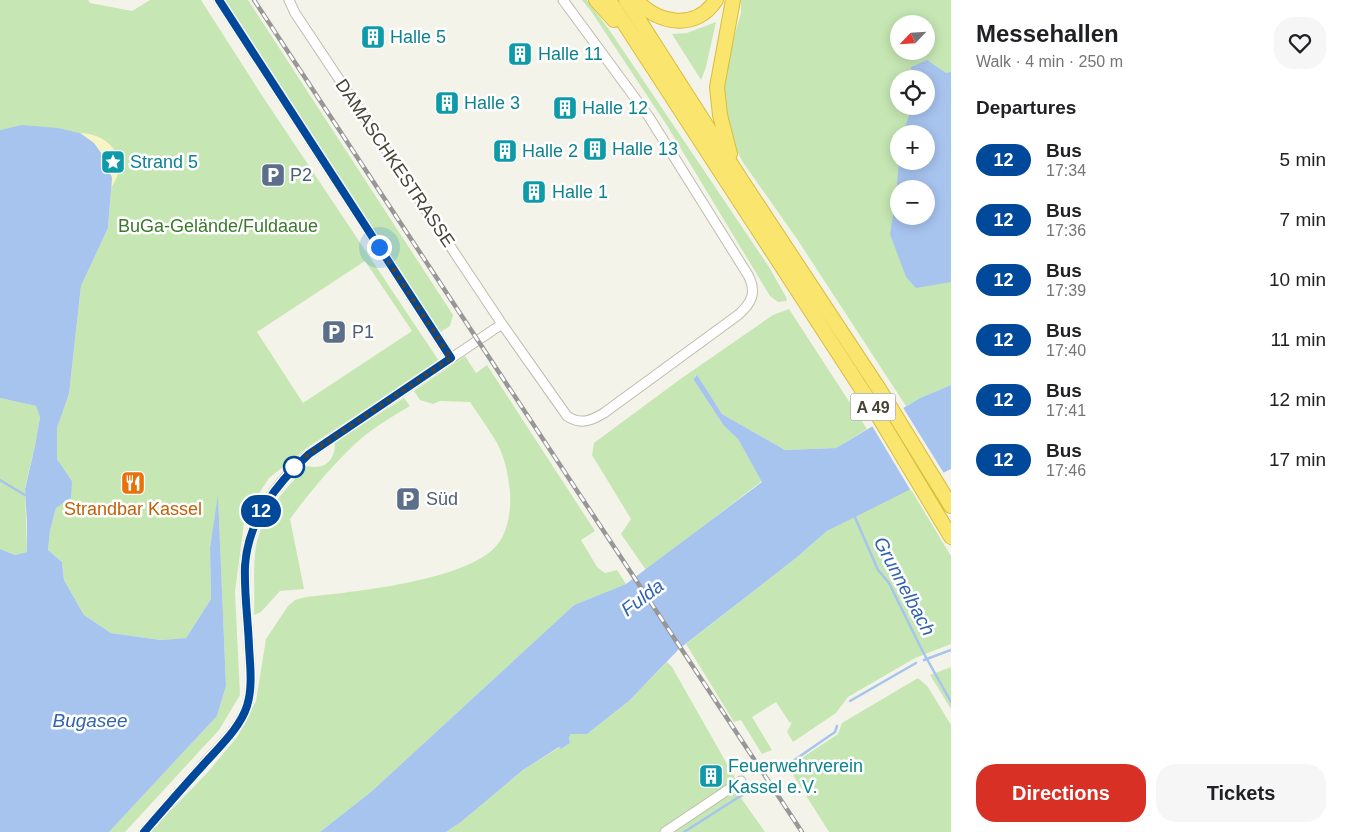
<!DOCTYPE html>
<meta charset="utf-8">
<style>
:root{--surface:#fff;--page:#f6f6f6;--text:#202124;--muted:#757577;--accent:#d93025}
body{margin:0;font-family:Helvetica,sans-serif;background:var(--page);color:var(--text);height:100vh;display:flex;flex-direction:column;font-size:19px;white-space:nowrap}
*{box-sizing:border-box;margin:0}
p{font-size:16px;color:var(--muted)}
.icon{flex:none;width:28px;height:28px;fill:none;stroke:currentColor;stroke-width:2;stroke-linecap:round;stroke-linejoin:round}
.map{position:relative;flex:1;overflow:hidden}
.details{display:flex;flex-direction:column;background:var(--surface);width:400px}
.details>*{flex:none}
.badge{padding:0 10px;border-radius:16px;font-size:18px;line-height:32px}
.needle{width:32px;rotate:245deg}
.tools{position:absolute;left:890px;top:15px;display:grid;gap:10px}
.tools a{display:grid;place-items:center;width:45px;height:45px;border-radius:50%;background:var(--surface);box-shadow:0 2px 12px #0003;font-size:25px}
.you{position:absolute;width:25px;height:25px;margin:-12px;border:4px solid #fff;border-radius:50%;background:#1a73e8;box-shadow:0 0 0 8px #1a73e833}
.map>.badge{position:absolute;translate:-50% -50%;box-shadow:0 0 0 2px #fff}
h2{padding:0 25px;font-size:19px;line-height:45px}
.round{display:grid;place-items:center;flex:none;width:52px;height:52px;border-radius:20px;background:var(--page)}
.summary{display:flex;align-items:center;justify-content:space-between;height:85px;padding:0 25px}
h1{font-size:24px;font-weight:800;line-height:38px}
.action{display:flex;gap:10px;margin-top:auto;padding:10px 25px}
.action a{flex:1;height:58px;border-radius:20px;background:var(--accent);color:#fff;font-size:20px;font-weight:800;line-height:58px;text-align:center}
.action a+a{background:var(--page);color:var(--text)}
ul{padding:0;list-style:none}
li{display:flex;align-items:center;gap:15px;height:60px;padding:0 25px}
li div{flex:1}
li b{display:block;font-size:19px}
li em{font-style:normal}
li .badge{min-width:55px;font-weight:700;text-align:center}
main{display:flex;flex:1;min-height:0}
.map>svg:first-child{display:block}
.green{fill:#c6e7b3;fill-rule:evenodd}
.sand{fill:#f7f5c6}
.water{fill:#a7c4ef;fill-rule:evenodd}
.pier{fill:#f4f3e9}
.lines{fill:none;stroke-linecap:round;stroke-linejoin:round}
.stream{stroke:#a7c4ef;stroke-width:2.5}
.minor-casing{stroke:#bfbcab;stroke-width:11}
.highway-casing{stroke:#d9bd3d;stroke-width:16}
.minor{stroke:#fff;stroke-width:9}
.highway{stroke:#fae56e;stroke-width:14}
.rail-casing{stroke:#979797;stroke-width:4.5}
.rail{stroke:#fff;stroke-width:2.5;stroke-dasharray:8;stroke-linecap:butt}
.line-casing{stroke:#fff;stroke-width:11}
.line{stroke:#00489a;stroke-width:8}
.walk{stroke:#474437;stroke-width:5;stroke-dasharray:0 9}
.stop-dot{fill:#fff;stroke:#00489a;stroke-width:2.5}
.labels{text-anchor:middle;stroke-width:5;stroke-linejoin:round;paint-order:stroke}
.shield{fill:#fff;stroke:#7e7c73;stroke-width:1}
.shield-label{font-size:16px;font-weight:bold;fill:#474437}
.culture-label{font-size:18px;fill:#0d838f;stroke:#fff;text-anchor:start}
.street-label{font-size:18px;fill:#474437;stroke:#fff}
.service-label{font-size:18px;fill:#4e5e75;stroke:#fff;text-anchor:start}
.park-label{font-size:18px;fill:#3a782c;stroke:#fff}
.food-label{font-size:18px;fill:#c56008;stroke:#fff}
.water-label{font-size:19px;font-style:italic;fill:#3364b1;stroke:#fff}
</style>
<main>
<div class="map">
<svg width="951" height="832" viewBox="0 0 951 832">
<rect width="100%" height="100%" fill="#f4f3e9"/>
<path class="green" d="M0 0H88L90 3 132 11 150 0H201L263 97 439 361 308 447 269 478 245 515 235 592 240 695 219 730 125 832H109L217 716 226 686 218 498 210 547 211 599 186 638 161 640 111 633 84 615 64 580 62 562 48 550 50 531 56 508 72 481 57 459V428L69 394 81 286 108 228 112 178 80 133C50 127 30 124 0 130ZM365 261 412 331 303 403 257 332Z
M225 0H248L453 315 450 326 439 333Z
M582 0H587L610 31 769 267 786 297 787 301 778 302 770 296 666 124 591 11Z
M741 0H951V385L920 398 906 406 797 239 742 161 732 140 723 99 724 71 741 13ZM899 24H926V51H899ZM899 79H926V106H899ZM899 134H926V161H899ZM899 189H926V216H899Z
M716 22 706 67 701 80 672 34 687 33Z
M789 309 867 429 836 448 785 450 722 414 696 375 693 379 724 426 738 439 762 481 646 570 621 534 631 519 592 455 594 443 679 380 773 315Z
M465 356 476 373 487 365 595 531 581 540 597 567 605 573 617 570 626 584 574 605 372 791 320 832H150L208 772 237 737 256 701 266 639 288 606 295 600 306 597C351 592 468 581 497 545 509 531 511 508 510 491 508 474 505 458 497 443 489 429 479 416 470 402L440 401 433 404 420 400 414 391Z
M0 398 36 406 40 417 35 446 25 487 27 552 15 555 0 549Z
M404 398 410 406C390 418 369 430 353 446 330 468 309 493 290 519L304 589 280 591 261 612 254 615C255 595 253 574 255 554 258 518 284 490 307 466 326 470 335 460 335 442Z
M910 488 951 556V644L915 658 848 697 836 713 793 742 787 732 792 722 790 723 776 702 752 717 772 750 762 754 741 720 734 722 686 644 796 558 827 531Z
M667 662 672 667 735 778 747 794 741 798 765 832H446L461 822 523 770 560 747 561 749 570 743 569 737 571 734H587L629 701Z
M951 667V709L930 675Z
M918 678 928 687 951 725V832H829L788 767 838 734 842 723Z"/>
<path class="sand" d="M80 133C111 134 131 160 111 188L112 178Z"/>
<path class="water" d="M927 60 946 73 951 72V282L916 288 906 277 890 234 896 196 899 161H926V134H903L912 106H926V79H912L911 67ZM899 189H926V216H899Z
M22 125 58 128 80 133 94 143 106 160 112 178 108 228 81 286 69 394 57 428V459L72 481 71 498 56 508 50 531 48 550 62 562 64 580 84 615 111 633 161 640 186 638 211 599 210 547 218 495 226 686 217 716 109 832H0V549L15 555 27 552V523L25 489 35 446 40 417 36 406 0 398V130Z
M697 375 722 414 785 450 836 448 920 398 951 385V469L827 531 796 558 679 649 629 701 587 734H571L569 737 570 743 561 749 559 747 523 770 461 822 446 832H320L372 791 574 605 626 584 762 482 738 439 724 426 693 379Z"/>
<path class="pier" d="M902 406 945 475 911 491 871 424Z"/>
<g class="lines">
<path class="stream" d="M0 480 25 495
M854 515 878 570 889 583 923 652 951 702
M924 660 951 650
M850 701 916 663
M777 772 835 732 837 726
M684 832 753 788"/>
<defs>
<path id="minor" d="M219 0 451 358
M289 0 295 13 502 324 567 416C580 425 591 421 604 413L738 315C752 303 757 292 748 275L649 117 563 0
M144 832C165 808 186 785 206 761 221 745 240 727 247 706 253 687 250 665 249 646 248 619 244 593 245 566 248 520 276 483 309 454L502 324
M665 832 741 781"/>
<path id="highway" d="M596 0 614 20
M609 0 868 399 951 537
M626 0 740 178 879 389 951 506
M636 0C658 24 696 31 716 0
M730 154 720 115 717 87 733 0"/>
</defs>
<use href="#minor" class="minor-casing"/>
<use href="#highway" class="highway-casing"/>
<use href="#minor" class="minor"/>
<use href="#highway" class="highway"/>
<defs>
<path id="rail" d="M254 0C436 278 620 555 802 832"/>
</defs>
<use href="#rail" class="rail-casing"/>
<use href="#rail" class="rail"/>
</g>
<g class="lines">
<defs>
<path id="line" d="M144 832C164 809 184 786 204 764 219 747 240 728 247 706 253 687 250 665 249 646 248 619 244 593 245 566 248 520 276 484 309 454L451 358 219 0"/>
</defs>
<use href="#line" class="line-casing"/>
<use href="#line" class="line"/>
<path class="walk" d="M294 467 290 470 309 454 451 358 379 247"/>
</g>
<defs>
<symbol id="building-square" viewBox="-11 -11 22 22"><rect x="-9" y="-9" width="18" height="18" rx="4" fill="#0f9aa8" stroke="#fff"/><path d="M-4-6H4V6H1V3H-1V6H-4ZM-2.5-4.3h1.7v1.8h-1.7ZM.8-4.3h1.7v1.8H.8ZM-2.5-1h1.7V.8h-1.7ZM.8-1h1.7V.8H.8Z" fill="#fff"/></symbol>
<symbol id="sight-square" viewBox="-11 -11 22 22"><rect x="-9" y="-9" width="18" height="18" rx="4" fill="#0f9aa8" stroke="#fff"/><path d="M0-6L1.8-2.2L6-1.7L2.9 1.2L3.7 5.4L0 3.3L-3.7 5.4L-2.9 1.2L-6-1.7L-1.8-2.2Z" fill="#fff"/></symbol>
<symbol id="parking-square" viewBox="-11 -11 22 22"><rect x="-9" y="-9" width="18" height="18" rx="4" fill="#5c6f8a" stroke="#fff"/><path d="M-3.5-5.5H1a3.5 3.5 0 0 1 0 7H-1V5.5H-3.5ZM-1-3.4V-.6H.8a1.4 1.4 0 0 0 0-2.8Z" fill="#fff"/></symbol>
<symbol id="restaurant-square" viewBox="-11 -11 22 22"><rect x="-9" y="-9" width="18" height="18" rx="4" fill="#e8710a" stroke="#fff"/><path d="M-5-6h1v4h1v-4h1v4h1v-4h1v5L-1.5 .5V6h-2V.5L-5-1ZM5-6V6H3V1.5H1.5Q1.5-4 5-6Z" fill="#fff"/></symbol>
</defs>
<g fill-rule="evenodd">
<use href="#building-square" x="359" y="23" width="28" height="28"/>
<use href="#building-square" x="506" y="40" width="28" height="28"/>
<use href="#building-square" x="433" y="89" width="28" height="28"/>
<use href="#building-square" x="551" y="94" width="28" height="28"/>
<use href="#building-square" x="581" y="135" width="28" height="28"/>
<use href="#building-square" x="491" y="137" width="28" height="28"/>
<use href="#sight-square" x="99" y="148" width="28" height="28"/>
<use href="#parking-square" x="259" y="161" width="28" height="28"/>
<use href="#building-square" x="520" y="178" width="28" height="28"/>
<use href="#parking-square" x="320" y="318" width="28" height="28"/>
<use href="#restaurant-square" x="119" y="469" width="28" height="28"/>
<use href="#parking-square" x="394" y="485" width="28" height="28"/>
<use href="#building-square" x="697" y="762" width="28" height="28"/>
</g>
<circle class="stop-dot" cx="294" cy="467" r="10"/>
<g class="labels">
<rect class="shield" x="850.5" y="393.5" width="45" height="27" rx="4"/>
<g class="shield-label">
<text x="873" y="413">A 49</text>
</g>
<g class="culture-label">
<text x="390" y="43">Halle 5</text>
<text x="538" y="60">Halle 11</text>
<text x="464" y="109">Halle 3</text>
<text x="582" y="114">Halle 12</text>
<text x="612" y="155">Halle 13</text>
<text x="522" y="157">Halle 2</text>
<text x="130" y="168">Strand 5</text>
<text x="552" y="198">Halle 1</text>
<text x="728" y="772">Feuerwehrverein<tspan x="728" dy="21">Kassel e.V.</tspan></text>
</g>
<g class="street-label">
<text transform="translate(395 163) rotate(56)" y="6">DAMASCHKESTRASSE</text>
</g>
<g class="service-label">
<text x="290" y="181">P2</text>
<text x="352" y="338">P1</text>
<text x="426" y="505">Süd</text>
</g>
<g class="park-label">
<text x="218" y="232">BuGa-Gelände/Fuldaaue</text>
</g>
<g class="food-label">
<text x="133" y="515">Strandbar Kassel</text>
</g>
<g class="water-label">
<text transform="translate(905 586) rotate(62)" y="7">Grunnelbach</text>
<text transform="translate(642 597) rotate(-37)" y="7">Fulda</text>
<text x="90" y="727">Bugasee</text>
</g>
</g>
</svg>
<div class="tools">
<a><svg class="needle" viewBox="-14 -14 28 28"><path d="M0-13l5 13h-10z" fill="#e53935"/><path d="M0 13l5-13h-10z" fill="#757577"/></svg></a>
<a><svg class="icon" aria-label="locate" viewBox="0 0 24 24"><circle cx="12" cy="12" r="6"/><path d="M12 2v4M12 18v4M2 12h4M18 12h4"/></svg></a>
<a>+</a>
<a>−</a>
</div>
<div class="you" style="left:379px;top:247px"></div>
<b class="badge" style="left:261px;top:511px;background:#00489a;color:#fff">12</b>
</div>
<section class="details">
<div class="summary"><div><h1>Messehallen</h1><p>Walk · 4 min · 250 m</p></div><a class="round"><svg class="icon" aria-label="heart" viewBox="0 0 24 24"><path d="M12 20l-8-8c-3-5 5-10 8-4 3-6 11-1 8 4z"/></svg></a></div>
<h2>Departures</h2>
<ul>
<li><span class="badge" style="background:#00489a;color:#fff">12</span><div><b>Bus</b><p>17:34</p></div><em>5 min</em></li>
<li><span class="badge" style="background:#00489a;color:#fff">12</span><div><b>Bus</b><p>17:36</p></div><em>7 min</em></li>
<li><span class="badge" style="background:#00489a;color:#fff">12</span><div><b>Bus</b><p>17:39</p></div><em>10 min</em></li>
<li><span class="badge" style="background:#00489a;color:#fff">12</span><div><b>Bus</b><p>17:40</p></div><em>11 min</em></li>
<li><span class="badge" style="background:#00489a;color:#fff">12</span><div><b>Bus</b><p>17:41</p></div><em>12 min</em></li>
<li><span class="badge" style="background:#00489a;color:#fff">12</span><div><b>Bus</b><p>17:46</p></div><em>17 min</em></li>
</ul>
<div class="action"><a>Directions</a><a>Tickets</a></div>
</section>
</main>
